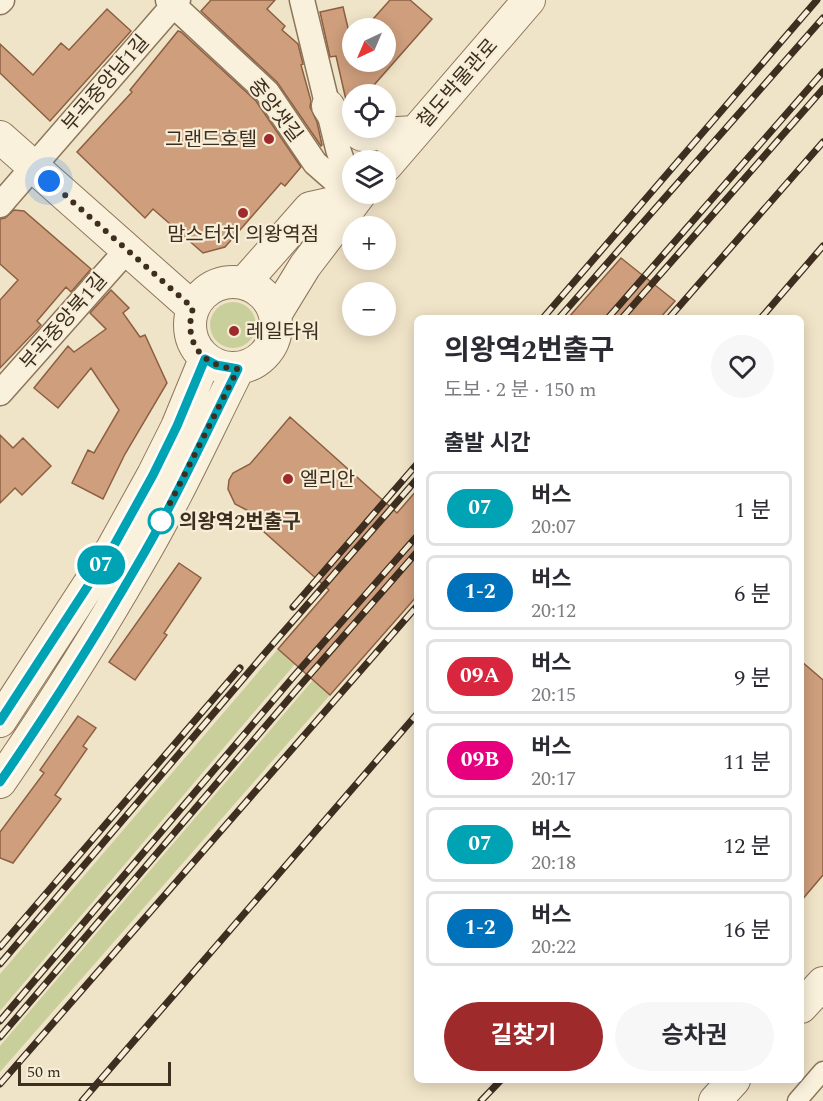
<!DOCTYPE html>
<html lang="ko">
<meta charset="utf-8">
<style>
:root{--surface:#fff;--page:#f7f7f7;--text:#2b2b33;--muted:#7c7c81;--line:#e1e1e2;--accent:#9e2a2b}
body{margin:0;font-family:Spectral,"Noto Sans KR",serif;background:var(--page);color:var(--text);height:100vh;display:flex;flex-direction:column;font-size:22px;white-space:nowrap}
*{box-sizing:border-box;margin:0}
p{font-size:20px;color:var(--muted)}
.icon{flex:none;width:33px;height:33px;fill:none;stroke:currentColor;stroke-width:2;stroke-linecap:round;stroke-linejoin:round}
.map{position:relative;flex:1;overflow:hidden}
.side{position:absolute;left:414px;top:315px;width:390px;height:768px;display:flex;flex-direction:column;background:var(--surface);border-radius:9px;box-shadow:0 3px 15px #0003}
.side>*{flex:none}
.badge{padding:0 12px;border-radius:20px;font-size:21px;line-height:39px}
.needle{width:39px;rotate:224deg}
.buttons{position:absolute;left:342px;top:18px;display:grid;gap:12px}
.buttons a{display:grid;place-items:center;width:54px;height:54px;border-radius:50%;background:var(--surface);box-shadow:0 3px 15px #0003;font-size:30px}
.scale{position:absolute;left:18px;bottom:15px;width:153px;box-sizing:border-box;padding-left:6px;border:3px solid #3d2e20;border-top:0;font-size:16px;line-height:21px;white-space:nowrap;color:#3d2e20;-webkit-text-stroke:4px #f7eed8;paint-order:stroke}
.you{position:absolute;width:30px;height:30px;margin:-15px;border:4px solid #fff;border-radius:50%;background:#1a73e8;box-shadow:0 0 0 9px #1a73e833}
.map>.badge{position:absolute;translate:-50% -50%;box-shadow:0 0 0 3px #fff}
h2{padding:0 30px;font-size:22px;line-height:54px}
.round{display:grid;place-items:center;flex:none;width:63px;height:63px;border-radius:32px;background:var(--page)}
.summary{display:flex;align-items:center;justify-content:space-between;height:102px;padding:0 30px}
h1{font-size:28px;font-weight:700;line-height:45px}
.cta{display:flex;gap:12px;margin-top:auto;padding:12px 30px}
.cta a{flex:1;height:69px;border-radius:36px;background:var(--accent);color:#fff;font-size:24px;font-weight:700;line-height:69px;text-align:center}
.cta a+a{background:var(--page);color:var(--text)}
ul{padding:0;list-style:none}
li{display:flex;align-items:center;gap:18px;height:75px;margin:0 12px 9px;padding:0 18px;border:3px solid var(--line);border-radius:9px}
li div{flex:1}
li b{display:block;font-size:22px}
li em{font-style:normal}
li .badge{min-width:66px;font-weight:700;text-align:center}
.map>svg:first-child{display:block}
.green{fill:#c9cf9b}
.building{fill:#cf9f7d;stroke:#8d5f41;stroke-width:1.5}
.lines{fill:none;stroke-linecap:round;stroke-linejoin:round}
.pedestrian-casing{stroke:#8d765c;stroke-width:21}
.minor-casing{stroke:#8d765c;stroke-width:27}
.tertiary-casing{stroke:#8d765c;stroke-width:34}
.pedestrian{stroke:#faf1dc;stroke-width:18}
.minor{stroke:#faf1dc;stroke-width:24}
.tertiary{stroke:#faf1dc;stroke-width:32}
.rail-casing{stroke:#3d2e20;stroke-width:7}
.rail{stroke:#f7eed8;stroke-width:4.5;stroke-dasharray:14;stroke-linecap:butt}
.line-casing{stroke:#fff;stroke-width:14}
.line{stroke:#00a3b4;stroke-width:9}
.walk{stroke:#3d2e20;stroke-width:6;stroke-dasharray:0 10.8}
.poi-dot{fill:#9e2a2b;stroke:#f7eed8;stroke-width:2}
.stop-dot{fill:#fff;stroke:#00a3b4;stroke-width:3}
.labels{text-anchor:middle;stroke-width:4.5;stroke-linejoin:round;paint-order:stroke}
.street-label{font-size:20px;fill:#3d2e20;stroke:#f7eed8}
.poi-label{font-size:20px;fill:#3d2e20;stroke:#f7eed8;text-anchor:start}
.stop-label{font-size:20px;font-weight:bold;fill:#3d2e20;stroke:#f7eed8;text-anchor:start}
</style>
<div class="map">
<svg width="823" height="1101" viewBox="0 0 823 1101">
<rect width="100%" height="100%" fill="#f0e4c8"/>
<path class="green" d="M210 325a23 23 0 1 1 46 0a23 23 0 1 1-46 0Z
M278 649 295 664 0 1011V974Z
M313 680 330 695 0 1072V1046Z"/>
<path class="building" d="M211 0H275L267 9 285 26 282 30 298 44 303 64 301 65 311 101 310 107 317 122 322 145 321 146 277 82 201 11Z
M390 0H410L432 19 374 85 384 94H352V100H346L336 56 330 57 320 12 343 7 352 45V63L386 62V28H365Z
M107 9 131 31 50 121 0 73V44L33 75 61 43 69 50Z
M178 31 181 32 256 101 301 167 285 186 281 183 225 247 203 253 153 209 145 218 77 152 132 92 130 90Z
M14 210 24 211 91 269 71 292 66 287 37 321 41 325 0 368V300L18 280 0 264V219L5 218Z
M621 258 675 301 660 318H568Z
M111 290 129 308 123 313 140 337 145 335 167 383 125 454 103 499 72 483 88 450 94 453 119 410 91 368 58 408 34 388 68 346 74 352 106 329 90 313Z
M290 417 397 513 417 490V596L330 695 278 649 329 590 253 522 258 516 235 504 228 489 229 480 233 473 250 464Z
M0 435 13 448 23 438 51 466 22 495 15 488 0 503Z
M179 563 201 578 164 633 167 635 135 680 109 662Z
M801 661 823 680V875L801 901Z
M78 716 96 728 83 746 87 749 55 795 61 799 13 863 0 858V832L44 773 40 770Z"/>
<g class="lines">
<defs>
<path id="pedestrian" d="M797 1101 823 1071"/>
<path id="minor" d="M168 0 267 92 315 163 355 198
M302 0 338 149 352 190
M0 2 2 0
M0 205 178 0
M0 393 127 250"/>
<path id="tertiary" d="M328 106 337 120 362 135 415 132
M0 137 193 308
M386 166 529 0
M190 325a43 43 0 1 1 86 0a43 43 0 1 1-86 0Z
M244 283 310 208 355 198
M275 315 305 266 360 194
M0 721 112 549 153 475 177 427 205 359
M0 782C48 712 94 640 136 567 174 503 205 435 238 369
M801 1007 823 983
M715 1101 734 1080"/>
</defs>
<use href="#pedestrian" class="pedestrian-casing"/>
<use href="#minor" class="minor-casing"/>
<use href="#tertiary" class="tertiary-casing"/>
<use href="#pedestrian" class="pedestrian"/>
<use href="#minor" class="minor"/>
<use href="#tertiary" class="tertiary"/>
<defs>
<path id="rail" d="M543 318 817 0
M559 318 823 18
M608 318 823 72
M622 318 823 89
M669 318 823 142
M761 318 823 246
M293 607 417 464
M0 947 240 668
M0 964 265 653 417 479
M0 1021 294 676 417 536
M0 1037 299 687 417 552
M0 1084 417 606
M82 1101 417 714
M481 1101 501 1080"/>
</defs>
<use href="#rail" class="rail-casing"/>
<use href="#rail" class="rail"/>
</g>
<g class="lines">
<defs>
<path id="line" d="M0 721 112 549 153 475 177 426 205 359 216 365 238 369C205 435 174 503 136 567 94 640 48 712 0 782"/>
</defs>
<use href="#line" class="line-casing"/>
<use href="#line" class="line"/>
<path class="walk" d="M49 181 193 308C183 343 202 367 238 369L159 525 161 521"/>
</g>
<g class="poi-dot">
<circle cx="269" cy="139" r="6"/>
<circle cx="243" cy="213" r="6"/>
<circle cx="234" cy="331" r="6"/>
<circle cx="288" cy="479" r="6"/>
</g>
<circle class="stop-dot" cx="161" cy="521" r="12"/>
<g class="labels">
<g class="street-label">
<text transform="translate(105 83) rotate(-49)" y="7">부곡중앙남1길</text>
<text transform="translate(457 83) rotate(-49)" y="7">철도박물관로</text>
<text transform="translate(276 110) rotate(52)" y="7">중앙샛길</text>
<text transform="translate(63 321) rotate(-49)" y="7">부곡중앙북1길</text>
</g>
<g class="poi-label">
<text x="257" y="146" text-anchor="end">그랜드호텔</text>
<text x="243" y="241" text-anchor="middle">맘스터치 의왕역점</text>
<text x="246" y="338">레일타워</text>
<text x="300" y="486">엘리안</text>
</g>
<g class="stop-label">
<text x="179" y="528">의왕역2번출구</text>
</g>
</g>
</svg>
<div class="buttons">
<a><svg class="needle" viewBox="-14 -14 28 28"><path d="M0-13l5 13h-10z" fill="#e53935"/><path d="M0 13l5-13h-10z" fill="#7c7c81"/></svg></a>
<a><svg class="icon" aria-label="locate" viewBox="0 0 24 24"><circle cx="12" cy="12" r="6"/><path d="M12 2v4M12 18v4M2 12h4M18 12h4"/></svg></a>
<a><svg class="icon" aria-label="layers" viewBox="0 0 24 24"><path d="M12 4l9 5-9 5-9-5zM3 14l9 5 9-5"/></svg></a>
<a>+</a>
<a>−</a>
</div>
<div class="scale">50 m</div>
<div class="you" style="left:49px;top:181px"></div>
<b class="badge" style="left:101px;top:565px;background:#00a3b4;color:#fff">07</b>
<section class="side">
<div class="summary"><div><h1>의왕역2번출구</h1><p>도보 · 2 분 · 150 m</p></div><a class="round"><svg class="icon" aria-label="heart" viewBox="0 0 24 24"><path d="M12 20l-8-8c-3-5 5-10 8-4 3-6 11-1 8 4z"/></svg></a></div>
<h2>출발 시간</h2>
<ul>
<li><span class="badge" style="background:#00a3b4;color:#fff">07</span><div><b>버스</b><p>20:07</p></div><em>1 분</em></li>
<li><span class="badge" style="background:#0072bc;color:#fff">1-2</span><div><b>버스</b><p>20:12</p></div><em>6 분</em></li>
<li><span class="badge" style="background:#d7263d;color:#fff">09A</span><div><b>버스</b><p>20:15</p></div><em>9 분</em></li>
<li><span class="badge" style="background:#e6007e;color:#fff">09B</span><div><b>버스</b><p>20:17</p></div><em>11 분</em></li>
<li><span class="badge" style="background:#00a3b4;color:#fff">07</span><div><b>버스</b><p>20:18</p></div><em>12 분</em></li>
<li><span class="badge" style="background:#0072bc;color:#fff">1-2</span><div><b>버스</b><p>20:22</p></div><em>16 분</em></li>
</ul>
<div class="cta"><a>길찾기</a><a>승차권</a></div>
</section>
</div>
